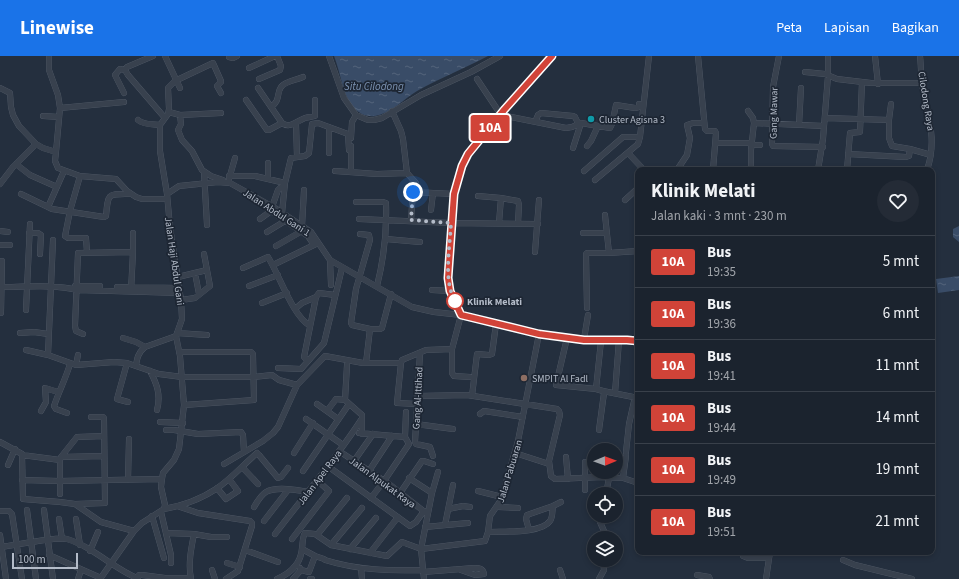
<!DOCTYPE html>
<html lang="id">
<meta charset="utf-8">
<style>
:root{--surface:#1b232e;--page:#242b36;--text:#f1f3f6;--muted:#a0a4aa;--line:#39404a;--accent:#1a73e8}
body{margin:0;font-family:"Source Sans 3",sans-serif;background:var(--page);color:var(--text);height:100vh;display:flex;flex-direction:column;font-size:15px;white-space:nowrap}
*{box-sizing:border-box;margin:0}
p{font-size:13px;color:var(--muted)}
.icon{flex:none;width:22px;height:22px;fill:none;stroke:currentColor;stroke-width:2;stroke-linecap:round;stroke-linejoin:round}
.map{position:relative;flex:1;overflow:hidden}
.sheet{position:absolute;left:635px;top:111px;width:300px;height:388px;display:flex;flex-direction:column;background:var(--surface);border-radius:8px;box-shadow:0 2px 6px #0003,0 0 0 1px var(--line)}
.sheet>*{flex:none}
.badge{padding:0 8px;border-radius:3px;font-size:14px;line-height:26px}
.needle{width:26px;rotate:89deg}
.fabs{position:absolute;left:587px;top:387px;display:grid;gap:8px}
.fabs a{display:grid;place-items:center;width:36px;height:36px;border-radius:50%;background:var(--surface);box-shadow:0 2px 6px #0003,0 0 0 1px var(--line);font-size:20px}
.scale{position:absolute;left:12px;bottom:10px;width:66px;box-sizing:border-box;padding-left:4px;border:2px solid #b4bcc9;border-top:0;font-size:11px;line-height:14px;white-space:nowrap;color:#b4bcc9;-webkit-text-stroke:3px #1d2633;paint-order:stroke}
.you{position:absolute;width:20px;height:20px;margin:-10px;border:3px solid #fff;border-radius:50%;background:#1a73e8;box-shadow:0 0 0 6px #1a73e833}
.map>.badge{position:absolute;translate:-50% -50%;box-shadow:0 0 0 2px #fff}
.round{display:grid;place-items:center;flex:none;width:42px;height:42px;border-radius:21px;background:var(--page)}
.overview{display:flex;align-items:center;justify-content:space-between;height:68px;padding:0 16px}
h1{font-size:19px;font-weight:700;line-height:30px}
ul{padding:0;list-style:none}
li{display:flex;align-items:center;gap:12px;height:52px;padding:0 16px;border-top:1px solid var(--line)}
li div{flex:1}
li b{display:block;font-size:15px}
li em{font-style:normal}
li .badge{min-width:44px;font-weight:700;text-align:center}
header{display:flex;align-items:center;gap:24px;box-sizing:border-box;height:56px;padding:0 20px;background:var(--accent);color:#fff}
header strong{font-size:19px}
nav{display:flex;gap:22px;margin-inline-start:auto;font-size:14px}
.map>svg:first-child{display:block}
.water{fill:url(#water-ripples)}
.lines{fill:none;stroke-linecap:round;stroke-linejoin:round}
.minor-casing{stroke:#565f6c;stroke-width:6}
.minor{stroke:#38414e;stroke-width:5.5}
.line-casing{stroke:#fff;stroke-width:9}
.line{stroke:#d14338;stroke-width:6}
.walk{stroke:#b4bcc9;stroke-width:4;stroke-dasharray:0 7.2}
.culture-dot{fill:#0f9aa8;stroke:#1d2633;stroke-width:1.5}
.stop-dot{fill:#fff;stroke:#d14338;stroke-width:2}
.education-dot{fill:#8d6e63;stroke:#1d2633;stroke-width:1.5}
.labels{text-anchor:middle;stroke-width:3.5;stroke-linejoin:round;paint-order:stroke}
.street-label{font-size:10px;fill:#b4bcc9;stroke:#1d2633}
.poi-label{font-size:10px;fill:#b4bcc9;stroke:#1d2633;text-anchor:start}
.stop-label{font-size:10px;font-weight:bold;fill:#b4bcc9;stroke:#1d2633;text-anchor:start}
.water-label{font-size:11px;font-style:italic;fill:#7c92b1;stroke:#1d2633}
</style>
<header>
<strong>Linewise</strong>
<nav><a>Peta</a><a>Lapisan</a><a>Bagikan</a></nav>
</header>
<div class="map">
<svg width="959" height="523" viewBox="0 0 959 523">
<defs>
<pattern id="water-ripples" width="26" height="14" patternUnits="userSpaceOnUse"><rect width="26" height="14" fill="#394c67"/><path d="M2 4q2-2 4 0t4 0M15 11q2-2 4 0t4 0" fill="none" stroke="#53647b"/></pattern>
</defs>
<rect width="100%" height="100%" fill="#242f3e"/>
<path class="water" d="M334 0H488C465 12 440 22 417 35 404 43 391 57 375 60 367 61 359 58 353 51 343 39 340 15 334 0Z
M959 170V186L953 181V173Z
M959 220V234L938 237 936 223Z"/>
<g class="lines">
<defs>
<path id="minor" d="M49 0V14L58 39 60 52 56 96
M153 0 127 11 125 14 128 19 165 62
M165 0 180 32
M329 0 344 42 356 59 352 66 351 82
M698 0 705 73 707 75H715L716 77 713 114
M779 0 773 31 772 88 773 90 823 91
M875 0 878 28
M920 0C921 9 921 19 922 28 927 59 938 82 927 114
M229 1 233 2 237 0
M249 12 275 0
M805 16 825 18 837 23 871 27H922
M259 23 280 14 281 10 277 0
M477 23 501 59 566 72 572 71 581 67 610 72 612 68 616 49 635 52 639 51V48
M0 32 10 37 11 51 13 59 19 70 36 88 43 92 56 96 55 105 58 112 80 120 116 123 127 135 136 141 142 143H166
M258 32 282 67C290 73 297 65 305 62 308 61 312 61 315 60V44
M124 37 115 19 120 13 125 14
M246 44 267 74H269L282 67
M271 51C281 44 276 38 281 31 285 25 297 24 303 21
M60 52 124 46
M392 55 401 75 403 83 407 117 416 127 417 136
M748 55 753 62 754 67
M169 56 180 59 221 57
M180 59 181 68 178 74 182 84 192 95 202 114 211 120 223 124
M356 59 368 64H374L382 62 421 39 471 16 500 0
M43 60 59 61
M825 62 889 64V82L892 90 910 93
M138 64C143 69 153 68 160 69
M889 64 891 48
M535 66 538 59 541 57 573 60 575 61 578 67
M296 67 297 101
M799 69 801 32
M329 71V97
M716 87H751
M751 89H760
M351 90V116
M587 90 591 85 598 70
M573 92 581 67
M628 97 644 114
M848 98 906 101 909 100 910 93 931 99
M16 108 30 119 57 131
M677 114 687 99 690 82 687 69 693 67H704
M751 114V94L754 67 824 70
M818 114 823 83 828 20V0
M847 114 850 77 860 76 862 26
M64 115 48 151 52 153 104 161 106 160C108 136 108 138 131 138
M335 115 377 118 407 117
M584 115 623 81H640L649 0
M204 116 207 169
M80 120 70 155 65 180 68 182H86L87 196
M229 120H255L285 127
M268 122V107
M229 123 235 102
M595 124 638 88 640 81
M0 128 13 111 36 88
M21 138 48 151
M167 138 179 130 218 126 230 127 275 152 311 176 330 204 412 251 434 256 461 259 539 278 584 283 638 285
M478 140 501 142 518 145 519 149 518 167
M625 144 638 132
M356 146H383L386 147C387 176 384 202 377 230
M272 151 278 134 280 132 284 131
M431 154 433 137
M282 157 285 127 291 102 305 100 309 97 312 68 318 67 348 78 349 94
M605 159 609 197
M260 163 271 155 308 180 314 189
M359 163 451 167 538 168
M411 164 413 136 454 138
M499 167 501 142
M302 170 304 134
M0 175 8 176
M267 176 285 165
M29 177H38L41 179 40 198
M583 177H607
M360 178 369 179 370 184 356 233 351 267 352 269 370 273
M386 183 420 186
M0 189H10
M276 190 302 175
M133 196V177
M535 196 539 144
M330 204 331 229
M273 209 316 188
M243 212 268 201C280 220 292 259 310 270
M195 217 199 238
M178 221 207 214
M75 230H100
M249 230 278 219
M0 231C22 231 57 228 77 234L180 237
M117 231 179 232
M432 234 450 235
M181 244 195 242 210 230 204 198
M262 247 287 237
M587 252 586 198 587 197H609L638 195
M295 253 302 247 316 241
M26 254 30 168
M1 257 2 205
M461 259 450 235 448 222 454 138 463 111 468 98 504 54 552 0
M461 259 452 293V317L454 320 470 321
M20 277 34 276 48 278
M177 277 207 279
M83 278 76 275 75 270 78 197 133 196 131 235
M123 282 136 286 145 291
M567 282 556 329 596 333
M584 283 588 259
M26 294 48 299 76 309 114 306 127 307 159 318 182 321H253L272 319 279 324 297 329
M179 296H251L253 298 254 344 184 349
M420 297 415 386 416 388 430 391 433 400
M48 299 53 184
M308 305 304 301 316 241 319 237 335 239
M127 307 117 343 128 346
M366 307 370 273H380L382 272 391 238
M401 307 397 347 417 348
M401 307 402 304 426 294 452 293
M76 309 78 299
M136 310C137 302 138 297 145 291L176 280
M278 312 301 313 324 287 342 212
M150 315C157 328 161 339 157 354
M603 335 638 342
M615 337 619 284
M418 340 467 339 557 353 559 355 560 359 549 405 551 420 555 423 603 421 609 422
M472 340 477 298 489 299 492 298 496 268
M345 344 347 309
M317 348 338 363
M41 355 46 346 45 332 58 336
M327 355 336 343 345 344 362 359V378
M67 357 56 353 54 350C59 335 66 322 70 308
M480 358 484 355 523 361
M306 363 343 389
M160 366 183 367
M416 368 453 373
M166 374H174L198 378 241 376 243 379 244 396
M599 374 604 337 603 335 596 333 601 285
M359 377 405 381
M405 381 406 356
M0 386 22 398 23 443 60 446 75 448 101 466 134 475
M339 395 389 428 426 457
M626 396 629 368 635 341
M294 397 313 367
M515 397 549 408
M22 399 60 404 61 401 103 400
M61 401 77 381 104 380
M566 401 568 423
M616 404 625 405
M354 405 373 378
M585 406V434
M224 408 263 385 273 377 278 371 297 329 325 300 363 307H401
M8 409 15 393
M242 411 258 428
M329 411 410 470 416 466 424 455
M303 415 349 348
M369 415 392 380
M409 422 432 437
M623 422 626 400
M22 424 59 425 162 423
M128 424 129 383
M217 432 226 443 238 435 229 423
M478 435 502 441
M400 437 422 405H424L433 408
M60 438V404
M606 438 609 422H623L638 427
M371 442 384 425 409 388 405 381
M75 448 105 447 104 362 103 361H91
M177 450 198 457 250 465 252 467V470L238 515 226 523
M254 451C257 446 261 439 266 436 276 430 298 434 309 436
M498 451 518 452
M164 453C181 450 201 443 216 433 231 423 243 409 257 397L259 399 278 422 281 421 288 412
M448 453 463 450 470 451
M27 454 36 523
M44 454 53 523
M0 455H9L12 458 22 523
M161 456 171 499V507
M152 460 164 502
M600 460V466L604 475 601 482
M59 463 62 483
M76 463 80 489
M264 465 288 434
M445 469 453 429
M425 471 468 467
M529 474 526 463 527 459 553 450
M488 476C502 475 541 478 550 465 553 461 552 455 553 450L561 446
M166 477 194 478 211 481H227
M275 478C304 440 335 404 361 364
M0 479 6 523
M317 479 347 442
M292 483 329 435 318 425
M331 489 362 452
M0 491C13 490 57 480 67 483 93 491 113 512 137 522
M302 493 315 500 324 503
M350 493 376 462
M245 494 278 506
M90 495 98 476
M742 496 743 500 748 502H769
M370 497 398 461
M49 499 101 522
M325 504C357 514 389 515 423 514
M843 504 855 509 912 523
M227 507 240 511
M361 512 362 523
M212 514 215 523
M301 514 309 516 315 500
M560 514 563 523
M423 516 474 512C479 512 483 512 484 518L475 519 458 513
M697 519 709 521 710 523
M78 523 81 514
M100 523 134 475 142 467 164 453 165 449 161 431 162 423 163 417 174 404 179 393 184 349 180 300 176 280 182 263 181 244 170 171 167 138 160 95V69L168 58 169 53 168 32 175 25 213 7 221 25V26L217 30 221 37
M137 523 139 519H142L165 522H191
M191 523C188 508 191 493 194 478
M277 523C291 517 301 508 302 492 303 487 302 482 305 477L315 478 331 489 387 500 402 486 421 493 485 485 488 476 490 460 501 444 518 385 539 278
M293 523 301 514 300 512
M310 523H312
M424 523 421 493 432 437 438 416
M599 523 604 514 603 504
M766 523 770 496"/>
</defs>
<use href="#minor" class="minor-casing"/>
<use href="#minor" class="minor"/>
</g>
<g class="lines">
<defs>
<path id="line" d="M552 0 504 54 468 98 462 110 454 138 448 222 450 235 461 259 539 278 584 284H627L638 285"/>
</defs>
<use href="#line" class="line-casing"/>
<use href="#line" class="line"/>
<path class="walk" d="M413 136 411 164 451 167C450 192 443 223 455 245"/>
</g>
<circle class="culture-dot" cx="591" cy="63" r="4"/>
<circle class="stop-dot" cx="455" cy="245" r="8"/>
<circle class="education-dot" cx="524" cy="322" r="4"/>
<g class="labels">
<g class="street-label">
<text transform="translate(927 45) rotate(81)" y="4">Cilodong Raya</text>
<text transform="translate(773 57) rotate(-89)" y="4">Gang Mawar</text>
<text transform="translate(277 156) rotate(33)" y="4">Jalan Abdul Gani 1</text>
<text transform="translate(175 205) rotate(82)" y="4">Jalan Haji Abdul Gani</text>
<text transform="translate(417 342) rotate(-87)" y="4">Gang Al-Ittihad</text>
<text transform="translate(509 415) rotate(-73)" y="4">Jalan Pabuaran</text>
<text transform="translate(319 421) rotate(-53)" y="4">Jalan Apel Raya</text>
<text transform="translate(383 426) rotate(36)" y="4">Jalan Alpukat Raya</text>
</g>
<g class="poi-label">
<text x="599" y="67">Cluster Agisna 3</text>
<text x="532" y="326">SMPIT Al Fadl</text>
</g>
<g class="stop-label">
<text x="467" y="249">Klinik Melati</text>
</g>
<g class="water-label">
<text x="374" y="34">Situ Cilodong</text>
</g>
</g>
</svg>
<div class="fabs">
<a><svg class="needle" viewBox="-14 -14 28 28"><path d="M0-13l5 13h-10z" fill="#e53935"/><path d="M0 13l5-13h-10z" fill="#a0a4aa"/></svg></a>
<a><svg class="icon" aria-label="locate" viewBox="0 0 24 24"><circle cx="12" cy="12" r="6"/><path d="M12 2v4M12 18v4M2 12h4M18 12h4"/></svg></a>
<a><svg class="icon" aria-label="layers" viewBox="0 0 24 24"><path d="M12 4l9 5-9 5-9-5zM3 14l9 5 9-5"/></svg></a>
</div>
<div class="scale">100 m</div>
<div class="you" style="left:413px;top:136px"></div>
<b class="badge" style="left:490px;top:72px;background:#d14338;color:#fff">10A</b>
<section class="sheet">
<div class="overview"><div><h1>Klinik Melati</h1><p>Jalan kaki · 3 mnt · 230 m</p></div><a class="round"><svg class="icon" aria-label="heart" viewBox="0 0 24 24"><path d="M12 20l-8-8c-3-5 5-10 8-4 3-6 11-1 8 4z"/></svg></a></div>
<ul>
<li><span class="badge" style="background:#d14338;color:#fff">10A</span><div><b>Bus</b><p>19:35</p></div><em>5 mnt</em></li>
<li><span class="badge" style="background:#d14338;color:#fff">10A</span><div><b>Bus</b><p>19:36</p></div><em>6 mnt</em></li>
<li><span class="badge" style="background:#d14338;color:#fff">10A</span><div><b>Bus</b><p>19:41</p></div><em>11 mnt</em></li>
<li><span class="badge" style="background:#d14338;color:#fff">10A</span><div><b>Bus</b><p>19:44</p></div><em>14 mnt</em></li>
<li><span class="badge" style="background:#d14338;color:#fff">10A</span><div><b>Bus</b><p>19:49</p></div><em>19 mnt</em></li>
<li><span class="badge" style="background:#d14338;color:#fff">10A</span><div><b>Bus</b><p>19:51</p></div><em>21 mnt</em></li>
</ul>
</section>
</div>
